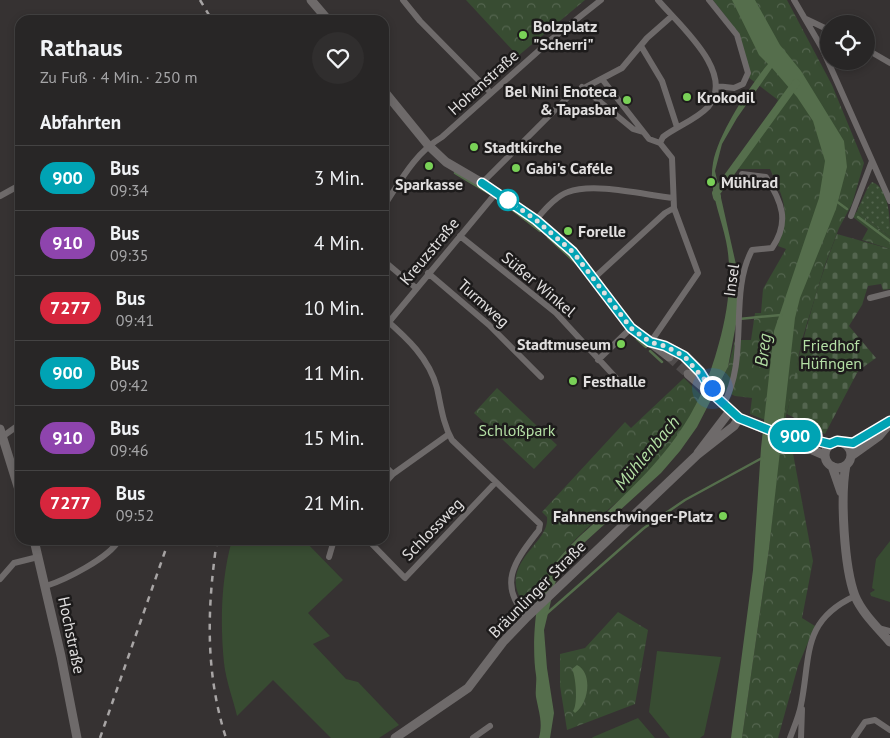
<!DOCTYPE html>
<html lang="de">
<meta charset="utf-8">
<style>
:root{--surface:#282626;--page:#302e2e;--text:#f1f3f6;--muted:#a5a5a7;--line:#444343}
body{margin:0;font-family:"PT Sans",sans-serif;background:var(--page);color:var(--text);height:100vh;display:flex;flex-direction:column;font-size:19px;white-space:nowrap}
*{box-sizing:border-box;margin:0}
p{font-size:16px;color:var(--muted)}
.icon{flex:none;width:28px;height:28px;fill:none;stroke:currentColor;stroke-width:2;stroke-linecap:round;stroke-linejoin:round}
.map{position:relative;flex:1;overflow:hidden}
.side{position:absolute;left:15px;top:15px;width:374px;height:530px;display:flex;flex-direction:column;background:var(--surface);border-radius:15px;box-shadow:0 2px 8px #0003,0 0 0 1px var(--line)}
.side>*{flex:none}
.badge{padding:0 10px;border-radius:16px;font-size:18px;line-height:32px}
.buttons{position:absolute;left:820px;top:15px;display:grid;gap:10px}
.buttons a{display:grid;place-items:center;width:55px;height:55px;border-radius:50%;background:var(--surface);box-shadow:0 2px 8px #0003,0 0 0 1px var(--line);font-size:25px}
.you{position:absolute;width:25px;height:25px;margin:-12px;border:4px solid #fff;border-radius:50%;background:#1a73e8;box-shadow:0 0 0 8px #1a73e833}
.map>.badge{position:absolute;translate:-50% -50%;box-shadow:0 0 0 2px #fff}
h2{padding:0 25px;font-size:19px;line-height:45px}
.round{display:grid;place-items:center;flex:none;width:52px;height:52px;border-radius:26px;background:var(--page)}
.summary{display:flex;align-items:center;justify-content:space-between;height:85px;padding:0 25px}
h1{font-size:24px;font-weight:700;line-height:38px}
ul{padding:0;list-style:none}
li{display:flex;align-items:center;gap:15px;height:65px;padding:0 25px;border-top:1px solid var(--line)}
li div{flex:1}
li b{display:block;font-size:19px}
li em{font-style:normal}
li .badge{min-width:55px;font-weight:700;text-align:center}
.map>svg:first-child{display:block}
.grass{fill:#384c32}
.forest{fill:url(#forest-crowns)}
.cemetery{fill:url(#cemetery-stones)}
.garden{fill:url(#garden-dots)}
.water{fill:#556e4c}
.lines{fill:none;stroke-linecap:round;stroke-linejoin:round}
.stream{stroke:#556e4c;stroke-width:2.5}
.canal{stroke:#556e4c;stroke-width:8}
.secondary-tunnel{stroke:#504c4c;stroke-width:9;stroke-dasharray:9 4.5;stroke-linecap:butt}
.street{stroke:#6e6a6a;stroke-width:6}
.secondary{stroke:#6e6a6a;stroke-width:9}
.rail{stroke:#a8a5a5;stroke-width:2.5;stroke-dasharray:6 6;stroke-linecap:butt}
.line-casing{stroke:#fff;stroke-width:11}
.line{stroke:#00a3b4;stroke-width:8}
.walk{stroke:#e1dfdf;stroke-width:5;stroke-dasharray:0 9}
.poi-dot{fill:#79d157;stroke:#1d1b1b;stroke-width:2}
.stop-dot{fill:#fff;stroke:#00a3b4;stroke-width:2.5}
.labels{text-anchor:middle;stroke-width:5;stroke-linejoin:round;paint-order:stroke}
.poi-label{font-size:16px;font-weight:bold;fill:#e1dfdf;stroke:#1d1b1b;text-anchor:start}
.street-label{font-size:16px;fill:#e1dfdf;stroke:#1d1b1b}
.park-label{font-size:16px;fill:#b4dfa5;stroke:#1d1b1b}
.water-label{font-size:18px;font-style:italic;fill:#b3dfa4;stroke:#1d1b1b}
</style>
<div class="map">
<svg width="890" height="738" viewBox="0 0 890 738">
<defs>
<pattern id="forest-crowns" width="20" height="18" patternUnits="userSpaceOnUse" patternTransform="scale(1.25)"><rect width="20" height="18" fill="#384c32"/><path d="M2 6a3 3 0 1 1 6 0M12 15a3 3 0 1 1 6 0" fill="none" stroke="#54654f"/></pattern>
<pattern id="cemetery-stones" width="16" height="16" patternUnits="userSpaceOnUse" patternTransform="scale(1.25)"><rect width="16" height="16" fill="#384c32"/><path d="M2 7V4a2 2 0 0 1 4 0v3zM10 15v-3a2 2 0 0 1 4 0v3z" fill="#54654f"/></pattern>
<pattern id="garden-dots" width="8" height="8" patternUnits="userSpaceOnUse" patternTransform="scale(1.25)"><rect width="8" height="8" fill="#384c32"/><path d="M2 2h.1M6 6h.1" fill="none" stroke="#54654f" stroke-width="1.8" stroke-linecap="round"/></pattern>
</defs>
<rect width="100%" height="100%" fill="#363232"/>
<path class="grass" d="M232 540H304L343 580 308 613 330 636 313 644 346 679 358 682 399 725 379 738H331L273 680 237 716C233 699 226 681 224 663 220 623 221 579 232 540Z
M890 541V602L871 596 870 593 875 590 872 588 876 559Z
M657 651 721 657 704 735 700 738H670L649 712Z
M638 718 655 738H592L593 737Z"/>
<path class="forest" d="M466 0H585L518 56Z
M713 0H787L832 85 864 163 852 204 839 228 825 265 801 343 794 386 783 427 750 414 752 398 735 396 718 388 728 367 735 340H751L755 313H761L763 289 786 249 778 246C789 210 786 203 770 169H739L735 166 772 112 778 100 748 77 738 35 727 18Z
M857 211 890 237V249L862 240 868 229 853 217Z
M684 378 702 396C685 427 665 456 639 482 607 514 547 552 540 599 536 602 531 605 526 602 520 599 517 592 516 586 512 556 550 540 547 517L542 512 625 422 631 428Z
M497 388 557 445 534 469 474 413Z
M780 443 792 448 813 561 802 618 815 626 798 666 778 738H742L769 549Z
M618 612 648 630 635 704 567 730 560 686V654L585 648Z"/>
<path class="cemetery" d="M837 234 890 249V289L883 290 881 284 868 286 862 305 849 326 876 358 858 371 825 434 787 414C799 352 814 292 837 234Z"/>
<path class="garden" d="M872 182C890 188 890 221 890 237L857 211 868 187Z"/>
<path class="water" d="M732 0H755L780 45 801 71 844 141 847 167 836 209 800 298 795 318 769 549 742 738H731L753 570 761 448 774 331 819 198 825 161 813 121 797 97 772 68 737 118 722 144 715 171 737 269V319L728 367 697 427 680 451 661 473 574 552 557 576 544 630 547 668 554 713 550 738H539C543 722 539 713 536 697 535 690 537 682 536 675 532 650 534 600 546 578 560 551 586 531 608 511 664 458 699 419 719 343 728 311 733 274 726 241 721 216 708 189 713 163 718 134 749 87 768 64L759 55Z
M577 665C593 673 589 703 575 713L573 711C578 704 576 677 572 669Z"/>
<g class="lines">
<path class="stream" d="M455 173 490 194
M501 201 540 231
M836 201 847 209
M858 217 890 241
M548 237 576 263
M739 319 781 315
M637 339 646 347
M650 351 662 362
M545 615 644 528 685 500 762 458"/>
<path class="canal" d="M717 197 716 193 796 83"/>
<path class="secondary-tunnel" d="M669 357 688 374"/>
<path class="street" d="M403 0 420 21 491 93
M709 0 737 35 748 73 743 84 734 88 716 86
M794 0 822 48 890 201
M806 19 829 30
M641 46 662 81 677 127
M866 49 890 63
M602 79 649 139 660 143
M582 87 633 129 643 132
M482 183 569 96 622 68 647 38 672 16
M0 196 20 185
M384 206C401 180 415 153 442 137L553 38 601 0
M851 216 872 161
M536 220C544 210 556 196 568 192 594 182 645 195 673 198
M460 236 556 313 617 379
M384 261 416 288
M428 273 489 325 541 377
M594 278 665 213 674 208
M870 298 890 293
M384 318C407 338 429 358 437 388 441 406 443 424 452 440L540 524 539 530C516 560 496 583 527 617
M384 328 496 193
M650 343 698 273 674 208 672 158 660 143 663 137C676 127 697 119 708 107 737 73 678 24 658 0
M598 360 631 328
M723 405C750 358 728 294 752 250L772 248C790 222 782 202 766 177L742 174
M2 437 20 424
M384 465 393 474
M384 484 393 474 449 434
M368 540 405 578 495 483
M329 557 334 540
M0 579 14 563 38 557
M46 586C65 580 109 558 119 540
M878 628 890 631
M473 738 490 726
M790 738C794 727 799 716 801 705 811 656 801 621 855 596
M801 738 802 709
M854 738 865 722 875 720 890 730"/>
<path class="secondary" d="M311 0 328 20
M384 91 428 145 446 162 482 183 536 220 573 252 631 328 669 357
M654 343C682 349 705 370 715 397
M688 374 739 418 824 455
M0 429 20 493
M782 435H793L830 444
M825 455a13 13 0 1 1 26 0a13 13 0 1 1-26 0Z
M846 444 858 441 890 421
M698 453 730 411
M851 456 879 436 890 423
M846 465C840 496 844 567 855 596 862 613 878 628 890 642
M832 466 841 492
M34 540 61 656 77 738
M395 738 468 688 503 642 527 617 697 455 734 426 739 418"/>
<path class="rail" d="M200 0 212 20
M217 540C207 608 205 672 226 738
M100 738 169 540"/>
</g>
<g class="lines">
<defs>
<path id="line" d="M482 183 536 220 573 252 631 328 650 342 665 346 684 356 700 372 715 396 739 418 782 435H793L830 444 837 441 853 443 890 421"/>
</defs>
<use href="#line" class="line-casing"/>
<use href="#line" class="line"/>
<path class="walk" d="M508 200 536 220 573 252 631 328 650 342 665 346 684 356 712 388"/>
</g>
<g class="poi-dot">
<circle cx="523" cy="35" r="5"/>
<circle cx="687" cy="97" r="5"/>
<circle cx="627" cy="100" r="5"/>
<circle cx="474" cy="147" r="5"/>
<circle cx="429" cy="166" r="5"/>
<circle cx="516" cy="168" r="5"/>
<circle cx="711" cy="182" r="5"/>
<circle cx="568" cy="231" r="5"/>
<circle cx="621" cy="344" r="5"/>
<circle cx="573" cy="381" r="5"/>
<circle cx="723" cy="516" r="5"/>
</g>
<circle class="stop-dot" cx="508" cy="200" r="10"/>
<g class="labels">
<g class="poi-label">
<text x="533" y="32">Bolzplatz<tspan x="533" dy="18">"Scherri"</tspan></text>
<text x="617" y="97" text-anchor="end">Bel Nini Enoteca<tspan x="617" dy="18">&amp; Tapasbar</tspan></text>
<text x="697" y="103">Krokodil</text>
<text x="484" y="153">Stadtkirche</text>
<text x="526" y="174">Gabi's Caféle</text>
<text x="721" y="188">Mühlrad</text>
<text x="429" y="190" text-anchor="middle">Sparkasse</text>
<text x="578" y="237">Forelle</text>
<text x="611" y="350" text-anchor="end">Stadtmuseum</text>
<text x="583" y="387">Festhalle</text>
<text x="713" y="522" text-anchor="end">Fahnenschwinger-Platz</text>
</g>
<g class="street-label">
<text transform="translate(483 82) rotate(-42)" y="6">Hohenstraße</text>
<text transform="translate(429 251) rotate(-50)" y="6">Kreuzstraße</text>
<text transform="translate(731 280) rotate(-82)" y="6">Insel</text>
<text transform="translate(539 284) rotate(40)" y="6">Süßer Winkel</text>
<text transform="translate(484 303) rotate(42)" y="6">Turmweg</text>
<text transform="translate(432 529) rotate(-46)" y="6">Schlossweg</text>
<text transform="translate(537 589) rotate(-45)" y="6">Bräunlinger Straße</text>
<text transform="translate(72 635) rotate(78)" y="6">Hochstraße</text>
</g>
<g class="park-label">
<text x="831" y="351">Friedhof<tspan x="831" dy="18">Hüfingen</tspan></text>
<text x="517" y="436">Schloßpark</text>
</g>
<g class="water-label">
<text transform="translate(763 350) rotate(-83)" y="6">Breg</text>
<text transform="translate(647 453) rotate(-50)" y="6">Mühlenbach</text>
</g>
</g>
</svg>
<div class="buttons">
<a><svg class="icon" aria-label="locate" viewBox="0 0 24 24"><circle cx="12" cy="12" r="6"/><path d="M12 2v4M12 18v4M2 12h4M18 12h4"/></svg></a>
</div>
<div class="you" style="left:712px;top:388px"></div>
<b class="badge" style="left:795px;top:436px;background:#00a3b4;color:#fff">900</b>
<section class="side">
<div class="summary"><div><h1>Rathaus</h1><p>Zu Fuß · 4 Min. · 250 m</p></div><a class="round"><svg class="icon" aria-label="heart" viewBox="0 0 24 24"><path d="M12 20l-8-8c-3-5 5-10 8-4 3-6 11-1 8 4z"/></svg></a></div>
<h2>Abfahrten</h2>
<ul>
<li><span class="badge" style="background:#00a3b4;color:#fff">900</span><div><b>Bus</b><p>09:34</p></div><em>3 Min.</em></li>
<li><span class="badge" style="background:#8e44ad;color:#fff">910</span><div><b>Bus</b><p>09:35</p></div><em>4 Min.</em></li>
<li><span class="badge" style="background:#d7263d;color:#fff">7277</span><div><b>Bus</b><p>09:41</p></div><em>10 Min.</em></li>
<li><span class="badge" style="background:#00a3b4;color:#fff">900</span><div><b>Bus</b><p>09:42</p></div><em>11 Min.</em></li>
<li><span class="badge" style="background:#8e44ad;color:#fff">910</span><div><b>Bus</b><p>09:46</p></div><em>15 Min.</em></li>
<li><span class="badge" style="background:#d7263d;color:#fff">7277</span><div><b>Bus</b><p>09:52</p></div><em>21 Min.</em></li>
</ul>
</section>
</div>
